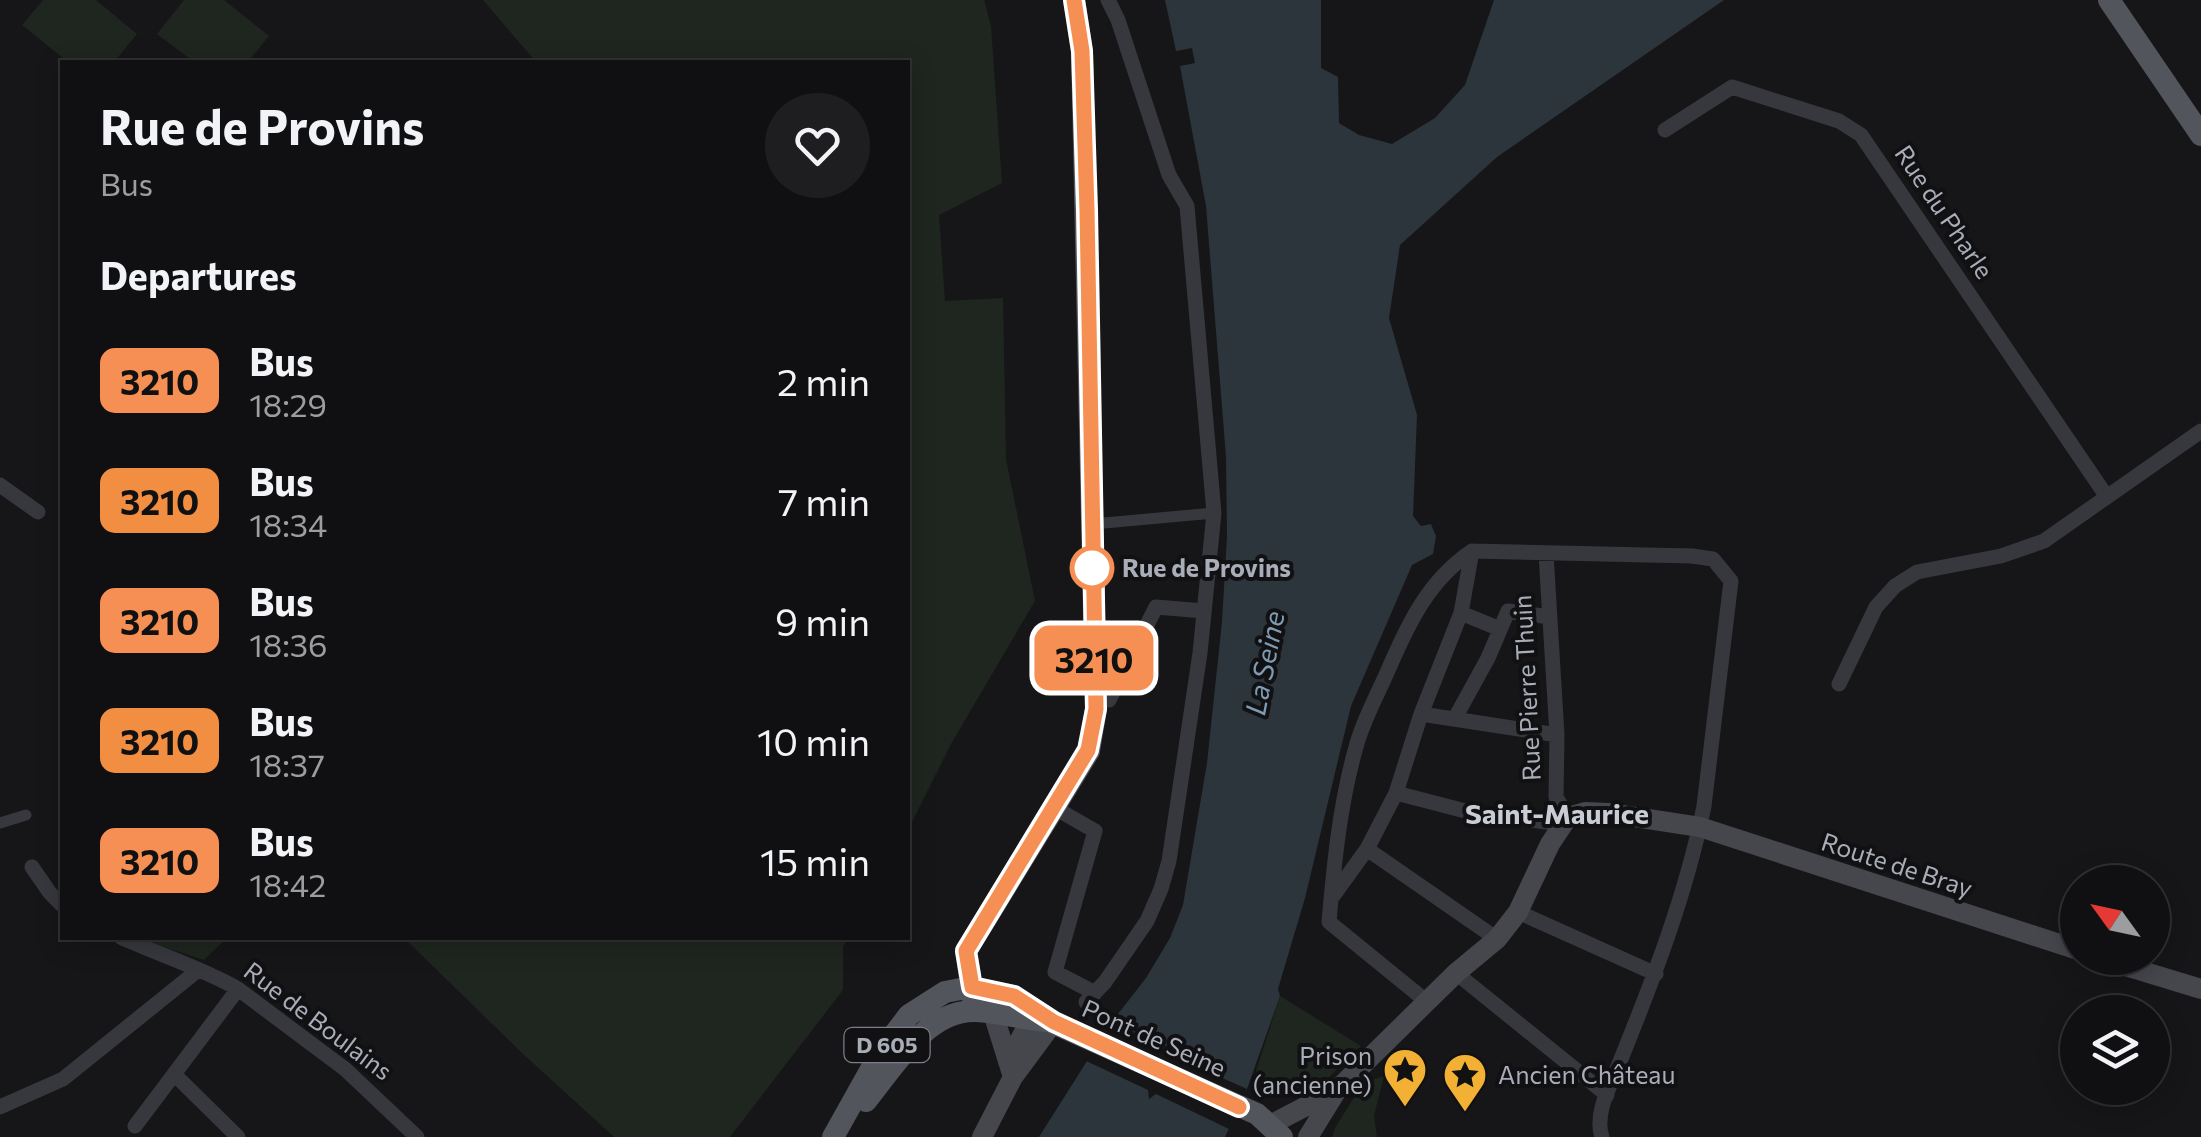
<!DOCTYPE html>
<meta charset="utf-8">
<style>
:root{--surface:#101012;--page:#1e1e20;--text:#f1f3f6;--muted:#9c9d9f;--line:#303032}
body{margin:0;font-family:Commissioner,sans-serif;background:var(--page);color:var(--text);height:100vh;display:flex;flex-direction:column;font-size:38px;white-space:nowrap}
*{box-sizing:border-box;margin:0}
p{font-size:32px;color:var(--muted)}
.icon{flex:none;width:55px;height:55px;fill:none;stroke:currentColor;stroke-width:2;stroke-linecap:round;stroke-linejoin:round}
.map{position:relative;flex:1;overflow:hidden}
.side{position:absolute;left:60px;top:60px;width:850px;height:880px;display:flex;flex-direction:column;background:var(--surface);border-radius:0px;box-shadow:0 5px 25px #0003,0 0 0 2px var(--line)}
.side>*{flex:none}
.badge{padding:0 20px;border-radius:15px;font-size:35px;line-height:65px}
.needle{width:65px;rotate:303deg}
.fabs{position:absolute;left:2060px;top:865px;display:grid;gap:20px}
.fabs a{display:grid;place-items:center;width:110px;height:110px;border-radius:50%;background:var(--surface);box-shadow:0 5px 25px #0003,0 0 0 2px var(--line);font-size:50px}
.map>.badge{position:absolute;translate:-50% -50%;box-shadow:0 0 0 5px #fff}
h2{padding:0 40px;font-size:38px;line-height:90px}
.round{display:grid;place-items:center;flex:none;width:105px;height:105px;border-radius:52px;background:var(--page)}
.summary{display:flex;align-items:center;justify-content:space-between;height:170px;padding:0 40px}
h1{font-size:48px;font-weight:700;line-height:75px}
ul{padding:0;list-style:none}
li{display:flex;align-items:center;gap:30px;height:120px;padding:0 40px}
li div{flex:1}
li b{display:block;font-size:38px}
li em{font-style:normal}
li .badge{min-width:110px;font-weight:700;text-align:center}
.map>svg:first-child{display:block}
.green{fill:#1e261f}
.water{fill:#2c353c}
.pier{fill:#161618}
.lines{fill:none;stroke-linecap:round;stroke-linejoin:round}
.pedestrian{stroke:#37383d;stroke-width:11}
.minor{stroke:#37383d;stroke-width:15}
.secondary{stroke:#45474d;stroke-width:20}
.primary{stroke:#53555c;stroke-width:22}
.line-casing{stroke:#fff;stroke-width:22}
.line{stroke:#f58f53;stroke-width:15}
.stop-dot{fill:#fff;stroke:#f58f53;stroke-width:5}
.labels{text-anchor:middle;stroke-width:8;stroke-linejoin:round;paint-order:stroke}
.shield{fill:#111113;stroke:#7b7e86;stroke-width:2.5}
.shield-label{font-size:22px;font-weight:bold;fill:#a8adb8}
.street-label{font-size:25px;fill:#a8adb8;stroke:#111113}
.stop-label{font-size:25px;font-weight:bold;fill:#a8adb8;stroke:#111113;text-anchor:start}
.poi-label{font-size:25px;fill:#a8adb8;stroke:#111113;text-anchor:end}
.water-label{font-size:28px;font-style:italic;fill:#7f9bb3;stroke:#111113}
.neighbourhood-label{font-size:28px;font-weight:bold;fill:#c9ccd4;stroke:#111113}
</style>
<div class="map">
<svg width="2201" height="1137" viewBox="0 0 2201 1137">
<rect width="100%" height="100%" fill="#161618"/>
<path class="green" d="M43 0H96L137 34 114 62H68L22 25Z
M184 0H224L269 36 248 62H194L157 34Z
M483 0H984L991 26 1002 183 939 215 945 301 1003 298 1006 459 1035 601 951 744 908 830V62H536Z
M136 938H227L204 960Z
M404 938H849L843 947V990L730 1137H614L522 1053Z
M1280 996 1361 1046 1327 1079 1292 1095 1251 1087Z
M1384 1076 1374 1116 1377 1137H1332L1335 1128 1363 1083Z"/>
<path class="water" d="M1165 0H1321V68L1338 77 1339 123 1359 135 1392 144 1435 118 1465 85 1494 0H1724L1497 157 1400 245 1389 318 1417 415 1413 516 1421 526 1431 524 1436 536 1433 554 1412 565 1351 706 1305 898 1278 989 1280 996 1247 1089 1225 1137H1039L1111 1023 1146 978 1170 938 1183 905 1207 763 1222 622 1227 536 1226 457 1206 206 1180 66 1195 63 1192 48 1176 51Z"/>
<path class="pier" d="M1104 1023 1165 1052 1172 1047 1173 1056 1247 1089 1229 1129 1156 1094 1149 1099 1148 1090 1082 1059Z"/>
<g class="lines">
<path class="pedestrian" d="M1093 524 1214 513
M0 823 26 815"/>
<path class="minor" d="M1665 130 1732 87 1839 121 1861 135 2107 497
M0 485 38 512
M1472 551 1692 556 1713 559 1731 581 1704 806C1686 895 1653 980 1619 1064 1610 1086 1594 1114 1602 1137
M1546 554 1557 735 1556 797 1568 817
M1461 613 1500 629
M1839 684 1876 607 1895 586 1917 572 2001 556 2044 541 2201 431
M1095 700H1109L1156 607 1204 611
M1421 714 1557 735
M1455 718 1488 658 1508 611 1549 617
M1396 793 1473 813 1563 824
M1055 808 1095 831 1055 972 1095 993
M1367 849 1497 939
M32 867 50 893 62 905
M1333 896 1367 849 1396 793 1421 714 1461 613 1472 551
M1518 912 1656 974
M122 938C158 954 206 970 238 989L345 1069 417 1137
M1456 973 1607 1095
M1426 1001 1329 922C1334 864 1340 803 1356 747 1363 720 1378 694 1389 668 1409 622 1429 580 1472 551
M1086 1002 1105 982 1147 921 1161 889 1169 861 1200 653 1214 513 1187 206 1169 175 1118 20 1108 0
M174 1074 238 1137
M0 1107 63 1079 197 971
M135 1126 238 989"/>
<path class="secondary" d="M2099 958 2201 989
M993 1013 1013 1077
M1008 1062 1036 1010
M1270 1125 1335 1091
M982 1137 1013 1077 1053 1023
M1308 1137 1337 1090 1456 973 1497 939 1518 912 1550 844 1568 817 1585 812 1609 813 1700 827 2078 950"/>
<path class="primary" d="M2109 0 2201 135
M975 1011 966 951 1089 751 1096 709 1082 51 1074 0
M866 1101C894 1067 927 1009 976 1011 999 1012 1022 1019 1045 1021
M833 1137 880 1053 909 1015 945 992 971 987 1014 996 1053 1023 1257 1114 1282 1137"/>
</g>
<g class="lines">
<defs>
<path id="line" d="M1074 0 1082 51 1087 210 1096 709 1088 750 966 951 972 987 1014 996 1054 1022 1239 1107"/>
</defs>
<use href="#line" class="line-casing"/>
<use href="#line" class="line"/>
</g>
<defs>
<symbol id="sight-pin" viewBox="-11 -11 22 30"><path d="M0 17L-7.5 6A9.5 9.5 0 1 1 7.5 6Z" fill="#f2b134" stroke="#111113"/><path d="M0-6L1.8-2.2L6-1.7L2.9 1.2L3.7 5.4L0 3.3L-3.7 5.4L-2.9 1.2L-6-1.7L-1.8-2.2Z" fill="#111"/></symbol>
</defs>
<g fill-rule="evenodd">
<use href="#sight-pin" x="1380" y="1045" width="50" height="68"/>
<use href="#sight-pin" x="1440" y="1050" width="50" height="68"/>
</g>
<circle class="stop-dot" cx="1092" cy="568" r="20"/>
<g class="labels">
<rect class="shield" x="844.5" y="1028" width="85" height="34" rx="8"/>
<g class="shield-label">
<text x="887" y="1053">D 605</text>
</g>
<g class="street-label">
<text transform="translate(1944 212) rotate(56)" y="9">Rue du Pharle</text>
<text transform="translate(1527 688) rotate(-93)" y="9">Rue Pierre Thuin</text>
<text transform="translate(1897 865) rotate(18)" y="9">Route de Bray</text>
<text transform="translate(318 1021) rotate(37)" y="9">Rue de Boulains</text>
<text transform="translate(1154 1038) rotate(24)" y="9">Pont de Seine</text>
</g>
<g class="stop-label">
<text x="1122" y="577">Rue de Provins</text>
</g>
<g class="poi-label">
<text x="1372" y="1065">Prison<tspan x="1372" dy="29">(ancienne)</tspan></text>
<text x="1498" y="1084" text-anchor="start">Ancien Château</text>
</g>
<g class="water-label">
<text transform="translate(1265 663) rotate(-79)" y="10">La Seine</text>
</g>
<g class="neighbourhood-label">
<text x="1557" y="824">Saint-Maurice</text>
</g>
</g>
</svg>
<div class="fabs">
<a><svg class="needle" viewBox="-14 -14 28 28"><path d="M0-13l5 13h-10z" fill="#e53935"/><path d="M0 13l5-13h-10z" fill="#9c9d9f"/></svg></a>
<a><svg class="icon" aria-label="layers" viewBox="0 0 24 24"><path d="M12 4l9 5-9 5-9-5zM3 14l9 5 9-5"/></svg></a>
</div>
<b class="badge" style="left:1094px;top:658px;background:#f58f53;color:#111">3210</b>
<section class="side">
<div class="summary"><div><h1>Rue de Provins</h1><p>Bus</p></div><a class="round"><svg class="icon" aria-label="heart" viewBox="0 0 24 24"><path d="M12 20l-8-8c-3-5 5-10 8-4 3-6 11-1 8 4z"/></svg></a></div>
<h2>Departures</h2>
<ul>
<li><span class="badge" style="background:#f58f53;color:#111">3210</span><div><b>Bus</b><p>18:29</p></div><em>2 min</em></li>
<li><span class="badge" style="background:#f28e42;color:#111">3210</span><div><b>Bus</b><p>18:34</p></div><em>7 min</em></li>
<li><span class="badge" style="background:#f58f53;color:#111">3210</span><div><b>Bus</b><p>18:36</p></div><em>9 min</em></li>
<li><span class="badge" style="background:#f28e42;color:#111">3210</span><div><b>Bus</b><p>18:37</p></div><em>10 min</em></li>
<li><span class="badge" style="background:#f58f53;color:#111">3210</span><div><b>Bus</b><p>18:42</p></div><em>15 min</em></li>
</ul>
</section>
</div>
